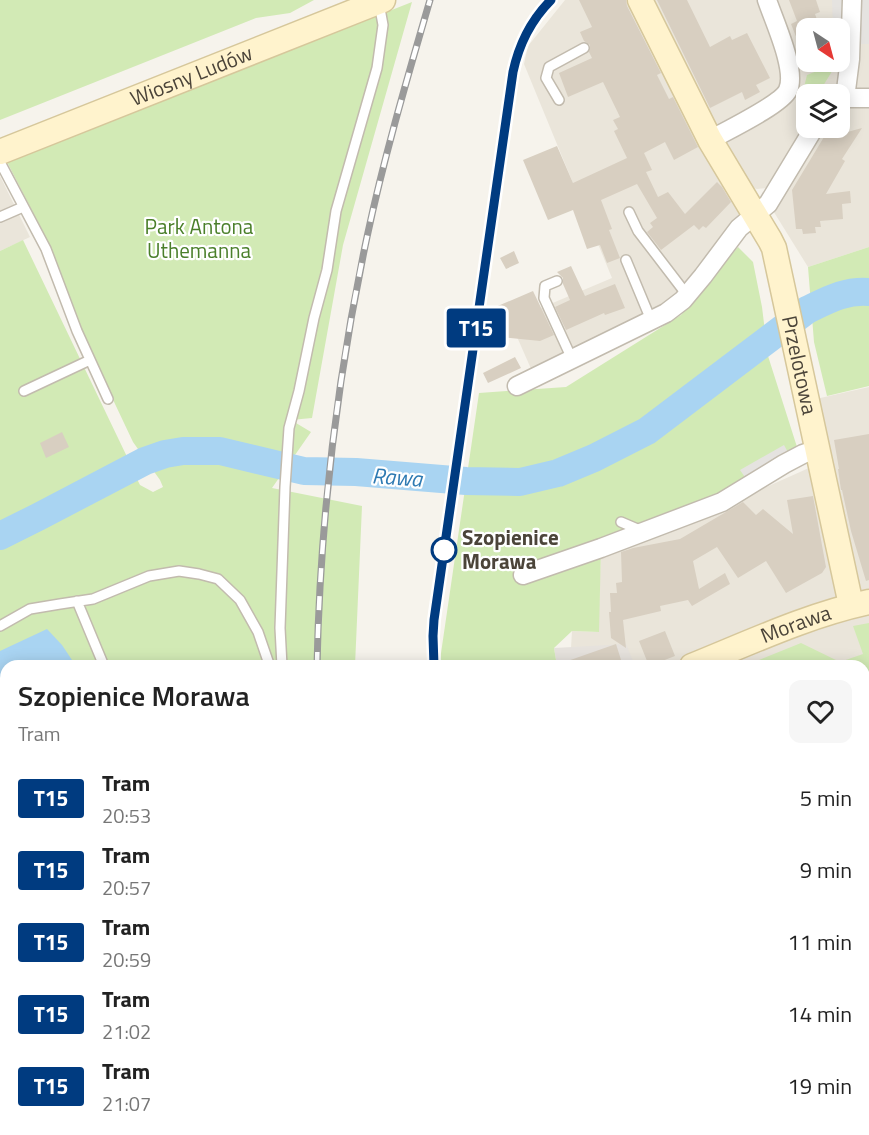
<!DOCTYPE html>
<meta charset="utf-8">
<style>
:root{--surface:#fff;--page:#f6f6f6;--text:#222;--muted:#767676}
body{margin:0;font-family:"Titillium Web",sans-serif;background:var(--page);color:var(--text);height:100vh;display:flex;flex-direction:column;font-size:22px;white-space:nowrap}
*{box-sizing:border-box;margin:0}
p{font-size:20px;color:var(--muted)}
.icon{flex:none;width:33px;height:33px;fill:none;stroke:currentColor;stroke-width:2;stroke-linecap:round;stroke-linejoin:round}
.map{position:relative;flex:1;overflow:hidden}
.side{position:absolute;left:0px;top:660px;width:870px;height:476px;display:flex;flex-direction:column;background:var(--surface);border-radius:18px 18px 0 0;box-shadow:0 3px 15px #0003}
.side>*{flex:none}
.badge{padding:0 12px;border-radius:4px;font-size:21px;line-height:39px}
.needle{width:39px;rotate:144deg}
.fabs{position:absolute;left:796px;top:18px;display:grid;gap:12px}
.fabs a{display:grid;place-items:center;width:54px;height:54px;border-radius:12px;background:var(--surface);box-shadow:0 3px 15px #0003;font-size:30px}
.map>.badge{position:absolute;translate:-50% -50%;box-shadow:0 0 0 3px #fff}
.round{display:grid;place-items:center;flex:none;width:63px;height:63px;border-radius:12px;background:var(--page)}
.headline{display:flex;align-items:center;justify-content:space-between;height:102px;padding:0 18px}
h1{font-size:28px;font-weight:600;line-height:45px}
ul{padding:0;list-style:none}
li{display:flex;align-items:center;gap:18px;height:72px;padding:0 18px}
li div{flex:1}
li b{display:block;font-size:22px}
li em{font-style:normal}
li .badge{min-width:66px;font-weight:700;text-align:center}
.map>svg:first-child{display:block}
.residential{fill:#eae5da;fill-rule:evenodd}
.industrial{fill:#e6e2dd}
.green{fill:#d2eab5}
.parking{fill:#e5e3e0}
.water{fill:#a9d4f2}
.lines{fill:none;stroke-linecap:round;stroke-linejoin:round}
.river{stroke:#a9d4f2;stroke-width:28}
.building{fill:#d8cfc1}
.lane-casing{stroke:#c2bbae;stroke-width:12}
.street-casing{stroke:#c2bbae;stroke-width:21}
.secondary-casing{stroke:#d6c79b;stroke-width:27}
.lane{stroke:#fff;stroke-width:9}
.street{stroke:#fff;stroke-width:18}
.secondary{stroke:#fff3cd;stroke-width:24}
.tram{stroke:#9a9a9a;stroke-width:1.5}
.rail-casing{stroke:#9a9a9a;stroke-width:7}
.rail{stroke:#fff;stroke-width:4.5;stroke-dasharray:14;stroke-linecap:butt}
.line-casing{stroke:#fff;stroke-width:14}
.line{stroke:#003b80;stroke-width:9}
.stop-dot{fill:#fff;stroke:#003b80;stroke-width:3}
.labels{text-anchor:middle;stroke-width:4.5;stroke-linejoin:round;paint-order:stroke}
.street-label{font-size:21px;fill:#4b4439;stroke:#fff}
.park-label{font-size:21px;fill:#4a7f2a;stroke:#fff}
.stop-label{font-size:21px;font-weight:bold;fill:#4b4439;stroke:#fff;text-anchor:start}
.water-label{font-size:22px;font-style:italic;fill:#2e7ab2;stroke:#fff}
</style>
<div class="map">
<svg width="869" height="1135" viewBox="0 0 869 1135">
<rect width="100%" height="100%" fill="#f6f3ec"/>
<path class="residential" d="M565 0H636L742 212 694 276 680 293 660 307 532 371 510 321 612 278 524 64 528 46Z
M646 0H869V90L825 94H807V125L768 188 757 189 749 187ZM807 28H840V62H807Z
M855 106 869 107V247L808 267 772 209 825 128H840V112Z
M0 176 30 237 0 251Z
M869 387V985L864 979V666H568L570 665 572 631 598 632 601 548 751 494 820 463 807 401Z
M441 1130H557L558 1135H442Z"/>
<path class="industrial" d="M626 644 635 666H557L554 648Z"/>
<path class="green" d="M0 0H314L290 13 256 18 0 120Z
M412 2 343 245 312 418 291 420 311 432 272 488 362 506 355 666H6V1130H402L403 1135H0V542L135 475 140 485 153 492 163 487 160 480 133 442 81 332 42 230 7 162Z
M834 64 831 73 818 94H807V106L801 104 802 99 798 97 803 91 807 75Z
M23 240 130 463 0 529V251Z
M738 247 753 262 762 307 768 356 797 447 711 498 601 548 599 632 572 631 554 648 557 666H477L474 660 461 666H445L440 660 479 393 566 387 681 315Z
M869 247V386L827 396 814 342 808 267Z
M869 623V785L864 778V666H744L801 643 840 662 863 654 853 626Z
M864 992 869 998V1135H594L593 1130H864Z"/>
<path class="parking" d="M832 0H869V44H840V28H833Z
M784 445 790 456 747 480 740 470Z"/>
<path class="water" d="M47 629 62 645 76 666H6V890L0 891V651Z
M6 928V1053L0 1055V929Z
M864 1054 865 1055H869V1135H640L639 1130H864Z"/>
<g class="lines">
<path class="river" d="M0 536 38 517 145 461 165 454 183 451H220L304 471 356 472 466 481 520 482 558 473 594 458 647 431 807 310C828 300 845 290 869 292"/>
</g>
<path class="building" d="M579 0H626L627 6 661 73 657 75 669 99 673 97 698 147 674 160 665 142 644 153 652 170 646 172 658 197 668 192 685 214 717 182 722 187 731 202 706 228 703 226 699 230 694 225 661 250 647 232 653 227 650 223 657 218 637 184 601 200 612 229 609 230 620 258 607 263 600 245 587 249 573 210 548 220 523 160 557 146 573 183 627 158 614 131 618 129 613 120 620 117 603 82 568 97 559 73 592 58 589 52 590 45 584 41 580 32 592 27Z
M657 0H687L710 47 730 36 732 40 747 33 770 78 756 85 760 92 745 100 742 92 710 108Z
M789 0H816L820 12 815 14 820 28H807V64L791 24 797 21Z
M862 128 842 159 845 161 826 194 850 191 851 203 842 204 843 219 820 221 821 227H815L816 233 803 234 802 229H796L792 190 827 132 833 136Z
M514 251 519 263 506 269 500 258Z
M571 266 585 296 615 284 625 308 605 315 604 313 566 330 555 307 570 300 563 284V278L557 272Z
M533 291 554 335 540 341 491 336 493 308Z
M515 357 521 368 488 383 483 373Z
M62 432 69 447 46 458 40 443Z
M869 434V580L866 581 851 531 842 490H841L838 469H839L834 440Z
M813 496 826 567 822 573 786 593 766 561 738 578 717 547 693 561 699 589 725 573 730 584 692 606 688 600 660 606 661 611 623 620 626 648 611 638 609 612H611L610 593H617L616 583 622 582 621 552 633 548 680 539 743 502 756 515 763 509 793 534 787 500Z
M665 631 675 656 649 666 639 641Z
M616 644 622 663 613 666H559V664Z"/>
<g class="lines">
<defs>
<path id="lane" d="M559 100 546 78 549 67 584 48
M0 162 46 249 77 331 108 399
M629 212 638 231 687 295
M0 217 23 207
M626 260 651 320
M557 281 545 286 544 298 572 359
M24 391 90 360
M621 522 642 531
M77 601 104 666
M0 626 30 609 60 604 93 599 149 576 179 571 199 574 218 579 240 600 258 632 269 664 271 666
M282 666 280 628 285 487 289 428 299 391 314 318 327 270 336 211 377 68 383 25 379 3
M503 1130 504 1135"/>
<path id="street" d="M845 98 850 59 852 0
M840 100 845 98H869
M710 140C726 131 782 104 788 90 797 70 774 21 767 0
M517 386 666 313 683 300 703 276 739 228 768 204 814 128
M523 575 601 548 722 502 784 464 803 454 818 449
M864 969 869 975"/>
<g id="secondary">
<path id="s1" d="M640 0 710 140 770 240 774 248 851 605"/>
<path id="s2" d="M0 152 383 0"/>
<path id="s3" d="M692 666C749 643 808 615 869 602"/>
<path d="M574 1130 576 1135"/>
</g>
</defs>
<use href="#lane" class="lane-casing"/>
<use href="#street" class="street-casing"/>
<use href="#secondary" class="secondary-casing"/>
<use href="#lane" class="lane"/>
<use href="#street" class="street"/>
<use href="#secondary" class="secondary"/>
<path class="tram" d="M434 666 433 636 436 602 513 72C519 44 530 21 551 0
M578 1130 579 1135"/>
<defs>
<path id="rail" d="M317 666C320 522 337 378 367 237 384 157 407 79 430 0
M361 1130 362 1135"/>
</defs>
<use href="#rail" class="rail-casing"/>
<use href="#rail" class="rail"/>
</g>
<g class="lines">
<defs>
<path id="line" d="M434 666 433 636 434 620 513 72C519 44 530 21 551 0"/>
</defs>
<use href="#line" class="line-casing"/>
<use href="#line" class="line"/>
</g>
<circle class="stop-dot" cx="444" cy="550" r="12"/>
<g class="labels">
<g class="street-label">
<text dy="7" stroke="none"><textPath href="#s2" startOffset="206">Wiosny Ludów</textPath></text>
<text dy="7" stroke="none"><textPath href="#s1" startOffset="402">Przelotowa</textPath></text>
<text dy="7" stroke="none"><textPath href="#s3" startOffset="112">Morawa</textPath></text>
</g>
<g class="park-label">
<text x="199" y="234">Park Antona<tspan x="199" dy="24">Uthemanna</tspan></text>
</g>
<g class="stop-label">
<text x="462" y="545">Szopienice<tspan x="462" dy="24">Morawa</tspan></text>
</g>
<g class="water-label">
<text transform="translate(397 477) rotate(4)" y="8">Rawa</text>
</g>
</g>
</svg>
<div class="fabs">
<a><svg class="needle" viewBox="-14 -14 28 28"><path d="M0-13l5 13h-10z" fill="#e53935"/><path d="M0 13l5-13h-10z" fill="#767676"/></svg></a>
<a><svg class="icon" aria-label="layers" viewBox="0 0 24 24"><path d="M12 4l9 5-9 5-9-5zM3 14l9 5 9-5"/></svg></a>
</div>
<b class="badge" style="left:476px;top:328px;background:#003b80;color:#fff">T15</b>
<section class="side">
<div class="headline"><div><h1>Szopienice Morawa</h1><p>Tram</p></div><a class="round"><svg class="icon" aria-label="heart" viewBox="0 0 24 24"><path d="M12 20l-8-8c-3-5 5-10 8-4 3-6 11-1 8 4z"/></svg></a></div>
<ul>
<li><span class="badge" style="background:#003b80;color:#fff">T15</span><div><b>Tram</b><p>20:53</p></div><em>5 min</em></li>
<li><span class="badge" style="background:#003b80;color:#fff">T15</span><div><b>Tram</b><p>20:57</p></div><em>9 min</em></li>
<li><span class="badge" style="background:#003b80;color:#fff">T15</span><div><b>Tram</b><p>20:59</p></div><em>11 min</em></li>
<li><span class="badge" style="background:#003b80;color:#fff">T15</span><div><b>Tram</b><p>21:02</p></div><em>14 min</em></li>
<li><span class="badge" style="background:#003b80;color:#fff">T15</span><div><b>Tram</b><p>21:07</p></div><em>19 min</em></li>
</ul>
</section>
</div>
